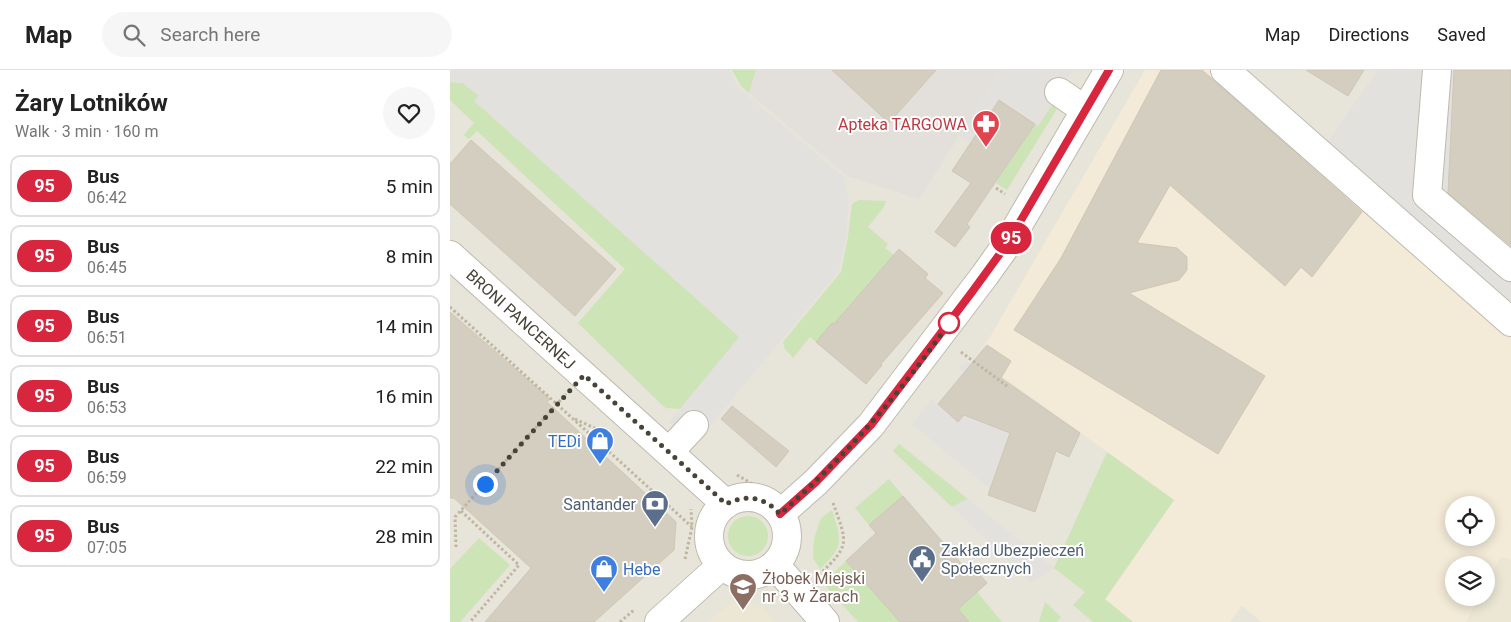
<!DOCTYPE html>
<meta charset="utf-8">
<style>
:root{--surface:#fff;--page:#f6f6f6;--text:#222;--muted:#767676;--line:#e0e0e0}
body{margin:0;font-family:Roboto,sans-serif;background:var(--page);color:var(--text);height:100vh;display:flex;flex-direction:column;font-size:19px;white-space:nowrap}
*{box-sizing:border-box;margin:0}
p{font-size:16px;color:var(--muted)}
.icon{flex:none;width:28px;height:28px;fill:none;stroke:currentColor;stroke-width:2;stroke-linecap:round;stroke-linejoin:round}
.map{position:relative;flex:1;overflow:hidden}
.drawer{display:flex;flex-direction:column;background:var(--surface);width:450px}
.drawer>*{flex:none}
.badge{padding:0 10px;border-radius:16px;font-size:18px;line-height:32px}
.buttons{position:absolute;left:995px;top:426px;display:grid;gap:10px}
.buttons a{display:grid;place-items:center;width:50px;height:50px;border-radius:50%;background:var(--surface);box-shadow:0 2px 12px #0003;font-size:25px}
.you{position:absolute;width:25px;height:25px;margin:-12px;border:4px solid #fff;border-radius:50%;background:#1a73e8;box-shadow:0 0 0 8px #1a73e833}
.map>.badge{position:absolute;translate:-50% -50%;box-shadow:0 0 0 2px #fff}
.round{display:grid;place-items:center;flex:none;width:52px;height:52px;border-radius:26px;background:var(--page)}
.summary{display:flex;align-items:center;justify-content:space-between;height:85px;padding:0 15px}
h1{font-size:24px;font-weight:700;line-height:38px}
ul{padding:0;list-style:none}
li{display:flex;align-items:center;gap:15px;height:62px;margin:0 10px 8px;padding:0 5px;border:2px solid var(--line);border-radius:10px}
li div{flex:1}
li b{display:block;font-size:19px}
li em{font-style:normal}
li .badge{min-width:55px;font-weight:700;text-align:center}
header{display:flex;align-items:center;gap:30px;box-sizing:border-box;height:70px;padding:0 25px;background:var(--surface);border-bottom:1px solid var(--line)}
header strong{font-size:24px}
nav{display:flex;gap:28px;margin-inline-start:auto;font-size:18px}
.search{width:350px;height:45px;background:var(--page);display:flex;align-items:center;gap:12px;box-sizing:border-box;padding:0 18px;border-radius:28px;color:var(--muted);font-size:19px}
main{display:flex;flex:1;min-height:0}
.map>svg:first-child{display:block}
.residential{fill:#e7e4d9;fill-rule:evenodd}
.commercial{fill:#f3ead7;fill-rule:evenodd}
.industrial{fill:#e3e0db}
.education{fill:#ece7d5}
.green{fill:#cce4b6}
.parking{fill:#e3e1de}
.building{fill:#d4cec0;stroke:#cfc6b4}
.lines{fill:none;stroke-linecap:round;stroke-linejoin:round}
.minor-casing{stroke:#bfbaad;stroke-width:30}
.path{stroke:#bfb6a0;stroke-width:3;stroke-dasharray:2.5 2.5;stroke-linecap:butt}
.minor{stroke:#fff;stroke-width:28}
.line-casing{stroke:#fff;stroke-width:11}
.line{stroke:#d7263d;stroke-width:8}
.walk{stroke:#474339;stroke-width:5;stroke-dasharray:0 9}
.stop-dot{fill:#fff;stroke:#d7263d;stroke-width:2.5}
.labels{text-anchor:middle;stroke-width:4;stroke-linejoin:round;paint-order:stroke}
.health-label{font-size:16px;fill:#be3a42;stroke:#fff;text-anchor:end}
.street-label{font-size:16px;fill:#474339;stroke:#fff}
.shop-label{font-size:16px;fill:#366cbe;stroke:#fff;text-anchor:end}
.service-label{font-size:16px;fill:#4e5e75;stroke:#fff;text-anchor:end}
.education-label{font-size:16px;fill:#785e54;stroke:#fff;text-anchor:start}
</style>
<header>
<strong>Map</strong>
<div class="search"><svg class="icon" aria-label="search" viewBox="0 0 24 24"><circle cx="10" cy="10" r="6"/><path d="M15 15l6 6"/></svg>Search here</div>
<nav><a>Map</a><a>Directions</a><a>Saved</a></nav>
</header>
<main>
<section class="drawer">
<div class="summary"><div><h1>Żary Lotników</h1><p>Walk · 3 min · 160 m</p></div><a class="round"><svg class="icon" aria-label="heart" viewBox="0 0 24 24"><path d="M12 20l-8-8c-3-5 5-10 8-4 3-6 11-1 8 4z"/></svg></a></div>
<ul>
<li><span class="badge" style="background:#d7263d;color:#fff">95</span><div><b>Bus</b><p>06:42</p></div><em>5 min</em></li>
<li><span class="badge" style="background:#d7263d;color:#fff">95</span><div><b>Bus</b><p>06:45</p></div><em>8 min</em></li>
<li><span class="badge" style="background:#d7263d;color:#fff">95</span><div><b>Bus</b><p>06:51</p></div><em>14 min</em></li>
<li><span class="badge" style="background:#d7263d;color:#fff">95</span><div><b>Bus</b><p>06:53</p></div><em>16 min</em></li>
<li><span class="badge" style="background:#d7263d;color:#fff">95</span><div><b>Bus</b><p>06:59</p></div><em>22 min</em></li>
<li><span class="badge" style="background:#d7263d;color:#fff">95</span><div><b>Bus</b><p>07:05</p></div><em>28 min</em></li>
</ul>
</section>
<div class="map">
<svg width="1061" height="552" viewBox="0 0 1061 552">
<rect width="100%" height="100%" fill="#f4f1ea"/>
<path class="residential" d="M0 0H1061V552H0ZM1004 435H1036V468H1004ZM1004 495H1036V528H1004Z"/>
<path class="commercial" d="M695 0H792L1061 239V490L1051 487 1036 515V495H1004V528H1029L1016 552H812L792 536 780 552H683L655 530 724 430 560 312 526 291ZM1004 435H1036V468H1004Z"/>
<path class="industrial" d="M306 0H551L469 129 397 106 299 23Z"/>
<path class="education" d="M1051 487 1061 490V552H1016L1029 528H1036V515Z
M285 530 311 536 325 552H257Z"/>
<path class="green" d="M282 0H306L299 23 291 16Z
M0 12 13 13 29 26 25 31 290 267 231 339 216 338 211 334 128 253 175 199 27 61 19 69 14 65 24 53 0 30Z
M603 33 608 37 557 120 546 113 585 54 588 56Z
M409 130 436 131 434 137 418 157 438 174 435 178 444 185 414 234 406 228 394 242 391 260 382 253 366 272 360 267 343 288 335 279 333 272 391 202 398 167 402 134Z
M449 374 518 429 502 437 443 381Z
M657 382 724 430 655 529 683 552H643L623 535 635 522 604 498Z
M439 409 453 426 419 455 405 438Z
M382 440C392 471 394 476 370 499L363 488 364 469 371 448Z
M278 466a20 20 0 1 1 40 0a20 20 0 1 1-40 0Z
M29 468 60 495 10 552H0V499Z
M396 491 450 552H408L373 513Z
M527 522 552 552H519L508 539Z
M595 532 611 547 607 552H589Z"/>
<path class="parking" d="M0 0H279L289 18 394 107 399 133 396 166 389 201 245 374 219 352 289 267 24 31 29 26 13 13 0 12Z
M551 0H623L588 56 549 30 520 72 509 66Z
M928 0H1004L998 127 1061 181V239L874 77Z
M516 291 550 315 560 363 540 419 462 354 482 329 508 351 535 320 509 298Z
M518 429 604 498 581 513 502 437Z"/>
<path class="building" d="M382 0H486L439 53Z
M711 0H752L912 142 862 207 851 197 835 216 720 115 687 173 727 178 737 187V200L729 210 679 223 815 306 768 384 564 260 611 188Z
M856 0H914L898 26Z
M1004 0H1061V176L998 123Z
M549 30 585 54 517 154 520 157 505 177 485 162 521 113 502 101Z
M21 70 166 199 125 246 0 134V94Z
M449 179 478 204 475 208 493 223 431 294 432 295 416 314 366 272 382 253 384 254Z
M0 242 100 329 97 332 226 452 224 480 144 552H35L81 498 4 428H0Z
M537 275 561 291 551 308 630 363 619 387 606 381 585 442 538 425 560 363 514 345 508 352 488 334Z
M282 336 339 381 326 397 271 349Z
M453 426 515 498 520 494 537 513 508 539 519 552H450L396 491 426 463 419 455Z"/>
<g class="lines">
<defs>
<path id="minor" d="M775 0 1061 252
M987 0 977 125 1061 197
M609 22 635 40
M0 185 276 434
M219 382 244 355
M259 466a39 39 0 1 1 78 0a39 39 0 1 1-78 0Z
M330 444 366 412 421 355 535 205 557 174 659 0
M325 495 375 552
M209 552 272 495"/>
</defs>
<use href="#minor" class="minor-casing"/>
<path class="path" d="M546 118 555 124
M0 237 242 457
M511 282 557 316
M125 349 153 362
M287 405 304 415 318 419
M11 441 69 495 20 552
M6 477 5 447 116 324
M235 489 242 457 241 439
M369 505C400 475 398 474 383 433
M170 552 185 539"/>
<use href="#minor" class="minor"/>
</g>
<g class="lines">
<defs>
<path id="line" d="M330 444 366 412 421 355 522 222 557 174 659 0"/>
</defs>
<use href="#line" class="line-casing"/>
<use href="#line" class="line"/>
<path class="walk" d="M35 414 134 305 276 434C297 424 315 427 330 444 395 387 450 324 499 253"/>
</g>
<defs>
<symbol id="pharmacy-pin" viewBox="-11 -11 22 30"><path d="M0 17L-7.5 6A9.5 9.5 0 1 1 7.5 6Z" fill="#e0444e" stroke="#fff"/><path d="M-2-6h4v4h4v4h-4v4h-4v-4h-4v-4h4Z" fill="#fff"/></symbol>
<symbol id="shop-pin" viewBox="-11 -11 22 30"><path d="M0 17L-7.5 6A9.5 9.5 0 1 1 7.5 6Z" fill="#3f7fe0" stroke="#fff"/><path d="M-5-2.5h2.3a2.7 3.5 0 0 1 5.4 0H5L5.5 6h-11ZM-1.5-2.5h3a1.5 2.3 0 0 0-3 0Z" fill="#fff"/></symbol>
<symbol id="bank-pin" viewBox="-11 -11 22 30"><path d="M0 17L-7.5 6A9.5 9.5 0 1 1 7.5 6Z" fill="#5c6f8a" stroke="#fff"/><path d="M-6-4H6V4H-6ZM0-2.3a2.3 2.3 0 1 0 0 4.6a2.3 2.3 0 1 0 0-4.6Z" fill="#fff"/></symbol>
<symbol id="civic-pin" viewBox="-11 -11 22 30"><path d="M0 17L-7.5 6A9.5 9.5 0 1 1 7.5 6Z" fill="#5c6f8a" stroke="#fff"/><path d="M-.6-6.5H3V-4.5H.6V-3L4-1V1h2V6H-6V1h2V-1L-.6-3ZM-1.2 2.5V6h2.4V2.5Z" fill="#fff"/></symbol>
<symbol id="school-pin" viewBox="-11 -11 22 30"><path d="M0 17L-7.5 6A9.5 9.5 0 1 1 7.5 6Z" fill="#8d6e63" stroke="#fff"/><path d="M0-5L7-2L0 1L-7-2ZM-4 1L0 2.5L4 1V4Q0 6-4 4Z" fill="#fff"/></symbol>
</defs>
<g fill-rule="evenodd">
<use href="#pharmacy-pin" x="520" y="38" width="32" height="43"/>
<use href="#shop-pin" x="134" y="355" width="32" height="43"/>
<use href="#bank-pin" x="189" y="418" width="32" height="43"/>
<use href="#civic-pin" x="456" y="473" width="32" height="43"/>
<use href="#shop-pin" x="138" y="483" width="32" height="43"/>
<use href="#school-pin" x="277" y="501" width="32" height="43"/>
</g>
<circle class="stop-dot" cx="499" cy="253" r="10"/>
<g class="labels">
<g class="health-label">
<text x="517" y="60">Apteka TARGOWA</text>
</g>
<g class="street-label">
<text transform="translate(71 249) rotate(42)" y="6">BRONI PANCERNEJ</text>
</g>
<g class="shop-label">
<text x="131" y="377">TEDi</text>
<text x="173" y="505" text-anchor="start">Hebe</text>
</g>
<g class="service-label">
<text x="186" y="440">Santander</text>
<text x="491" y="486" text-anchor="start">Zakład Ubezpieczeń<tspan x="491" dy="18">Społecznych</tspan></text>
</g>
<g class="education-label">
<text x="312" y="514">Żłobek Miejski<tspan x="312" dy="18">nr 3 w Żarach</tspan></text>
</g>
</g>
</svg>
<div class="buttons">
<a><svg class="icon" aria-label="locate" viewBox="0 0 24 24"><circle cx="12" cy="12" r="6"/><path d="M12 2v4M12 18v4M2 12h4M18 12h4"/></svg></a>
<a><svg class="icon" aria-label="layers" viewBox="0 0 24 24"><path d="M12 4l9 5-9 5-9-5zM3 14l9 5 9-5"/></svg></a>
</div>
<div class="you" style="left:35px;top:414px"></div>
<b class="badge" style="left:561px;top:168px;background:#d7263d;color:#fff">95</b>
</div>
</main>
